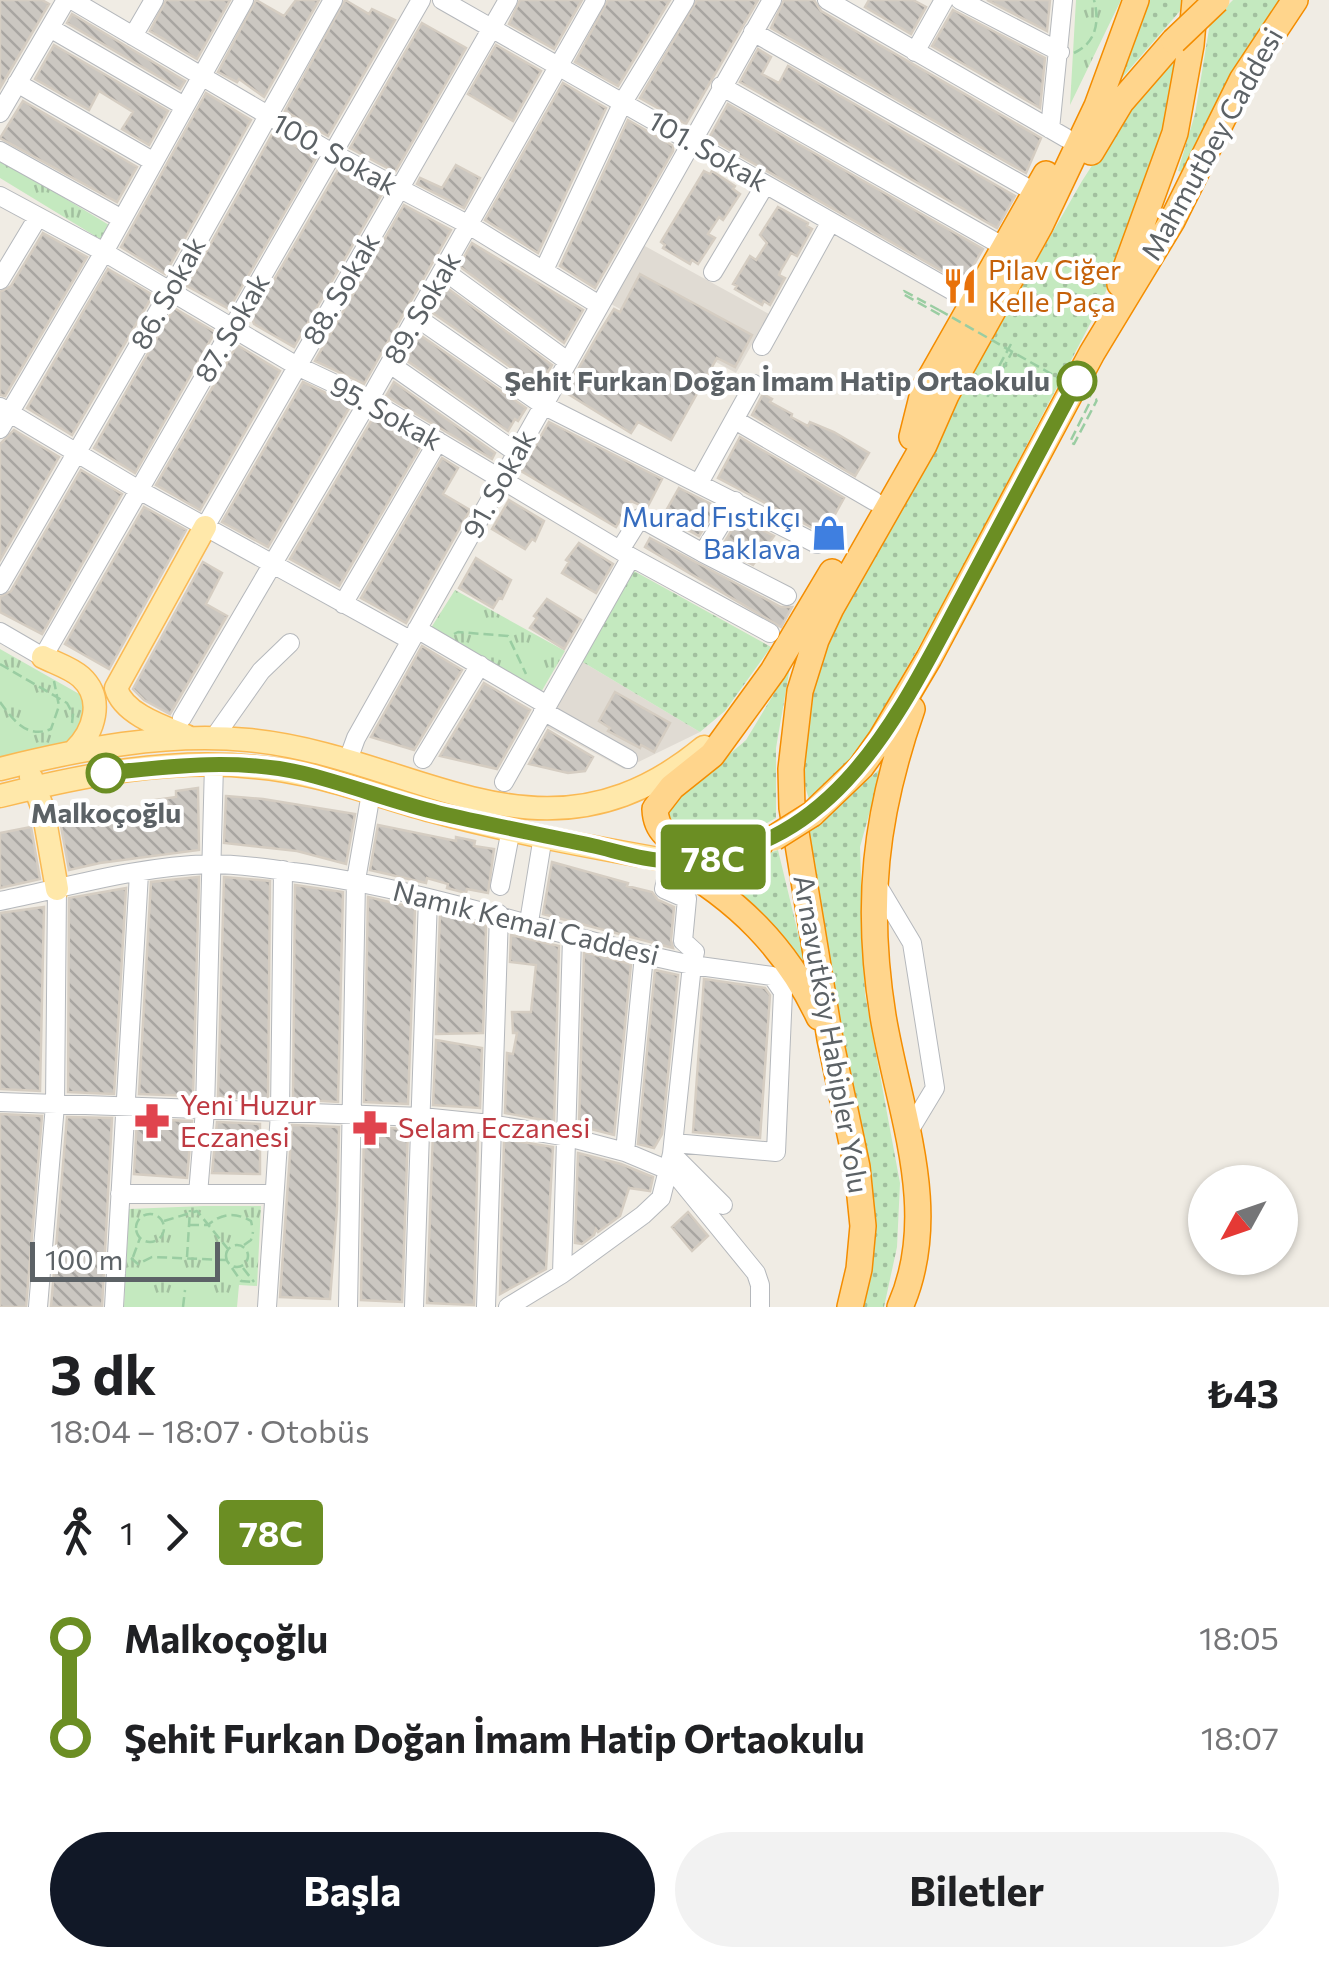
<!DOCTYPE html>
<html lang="tr">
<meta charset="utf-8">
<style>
:root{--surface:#fff;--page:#f2f2f2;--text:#202124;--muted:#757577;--accent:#111827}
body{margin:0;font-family:Commissioner,sans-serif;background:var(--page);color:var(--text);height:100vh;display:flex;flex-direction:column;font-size:38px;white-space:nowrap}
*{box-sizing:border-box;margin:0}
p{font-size:32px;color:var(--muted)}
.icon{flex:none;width:55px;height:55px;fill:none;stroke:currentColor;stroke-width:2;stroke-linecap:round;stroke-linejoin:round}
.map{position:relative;height:1307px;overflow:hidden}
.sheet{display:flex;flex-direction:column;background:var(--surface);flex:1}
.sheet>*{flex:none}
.badge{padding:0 20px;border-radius:8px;font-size:35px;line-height:65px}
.needle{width:65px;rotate:230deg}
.tools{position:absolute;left:1188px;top:1165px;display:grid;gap:20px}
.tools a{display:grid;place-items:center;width:110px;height:110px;border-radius:50%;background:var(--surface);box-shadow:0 2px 8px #0004;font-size:50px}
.scale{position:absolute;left:30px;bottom:25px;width:190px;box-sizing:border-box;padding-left:10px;border:5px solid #5c6266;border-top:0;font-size:28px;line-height:35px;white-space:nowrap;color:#5c6266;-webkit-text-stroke:8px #fff;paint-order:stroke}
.map>.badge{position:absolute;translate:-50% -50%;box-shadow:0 0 0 5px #fff}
.legs{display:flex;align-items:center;gap:15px;height:110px;padding:0 50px;font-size:32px}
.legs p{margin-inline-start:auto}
.headline{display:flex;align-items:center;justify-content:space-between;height:170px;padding:0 50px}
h1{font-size:55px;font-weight:700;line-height:75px}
.action{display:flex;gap:20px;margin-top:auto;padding:20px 50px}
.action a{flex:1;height:115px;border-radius:60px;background:var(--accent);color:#fff;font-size:40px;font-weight:700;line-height:115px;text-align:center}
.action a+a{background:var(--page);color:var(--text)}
ul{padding:0 50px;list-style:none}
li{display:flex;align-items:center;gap:35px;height:100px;font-size:38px}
li i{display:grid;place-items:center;width:15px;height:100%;margin:0 12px;background:currentColor}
li i::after{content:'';width:25px;height:25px;margin:-12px;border:8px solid;border-radius:50%;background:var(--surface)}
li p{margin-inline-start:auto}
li:first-child i{background:linear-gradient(#0000 50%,currentColor 0)}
li:last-child i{background:linear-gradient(currentColor 50%,#0000 0)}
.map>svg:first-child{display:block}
.education{fill:#e0dbd3}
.grass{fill:url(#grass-dots)}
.park{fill:url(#park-tufts)}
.building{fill:url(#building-back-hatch);stroke:#d5cdc2;stroke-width:2.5}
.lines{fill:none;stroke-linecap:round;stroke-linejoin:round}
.minor-casing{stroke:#b5b8bc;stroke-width:20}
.major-casing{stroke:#fab953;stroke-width:25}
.highway-casing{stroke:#f48d00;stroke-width:28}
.path{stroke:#9acda2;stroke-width:2.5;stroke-dasharray:10 5;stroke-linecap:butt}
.minor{stroke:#fff;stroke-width:18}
.major{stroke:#ffe8aa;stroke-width:22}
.highway{stroke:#ffd58c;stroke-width:25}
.highway-bridge-casing{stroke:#f48d00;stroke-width:28;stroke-linecap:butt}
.path-bridge{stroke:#9acda2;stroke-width:2.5;stroke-dasharray:10 5;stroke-linecap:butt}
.highway-bridge{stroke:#ffd58c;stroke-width:25}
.line-1-casing{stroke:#fff;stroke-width:22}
.line-1{stroke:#6b8e23;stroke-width:15}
.stop-1-dot{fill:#fff;stroke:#6b8e23;stroke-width:5}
.labels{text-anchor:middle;stroke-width:8;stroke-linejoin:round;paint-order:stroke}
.street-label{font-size:28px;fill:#5c6266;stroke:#fff}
.food-label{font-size:28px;fill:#c56008;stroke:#fff;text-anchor:start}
.stop-label{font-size:28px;font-weight:bold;fill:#5c6266;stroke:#fff;text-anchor:end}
.shop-label{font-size:28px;fill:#366cbe;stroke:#fff;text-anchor:end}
.health-label{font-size:28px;fill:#be3a42;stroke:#fff;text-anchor:start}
</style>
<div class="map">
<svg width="1329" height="1307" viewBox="0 0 1329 1307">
<defs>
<pattern id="grass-dots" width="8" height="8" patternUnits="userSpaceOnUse" patternTransform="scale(2.5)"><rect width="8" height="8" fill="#c4e9bf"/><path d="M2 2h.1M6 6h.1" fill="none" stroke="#a2c09f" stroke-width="1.8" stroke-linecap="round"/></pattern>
<pattern id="park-tufts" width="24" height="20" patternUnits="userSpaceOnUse" patternTransform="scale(2.5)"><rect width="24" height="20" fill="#c4e9bf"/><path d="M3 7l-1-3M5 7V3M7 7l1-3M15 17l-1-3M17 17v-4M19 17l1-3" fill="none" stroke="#a2c09f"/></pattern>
<pattern id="building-back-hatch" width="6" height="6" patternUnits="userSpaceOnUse" patternTransform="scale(2.5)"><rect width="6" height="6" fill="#cbc7c1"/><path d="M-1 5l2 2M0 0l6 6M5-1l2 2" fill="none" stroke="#a8a5a1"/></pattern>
</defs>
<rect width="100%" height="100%" fill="#f0ece4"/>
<path class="education" d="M643 245 769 314 736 373 611 304Z
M581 661 700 732 624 769 545 726Z"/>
<path class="grass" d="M1149 0H1181L1180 11 1115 86Z
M1233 0H1281L1230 80 1182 172 1178 171 1195 114 1210 23Z
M1179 52 1178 80 1139 214 1100 305 944 603 864 742 836 777 809 799C798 769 799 724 808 693 830 619 874 548 912 481 969 380 1025 280 1082 181L1117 127Z
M634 571 771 647 725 711 700 732 581 661Z
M790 667 776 748V818C736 841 710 850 669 826L667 808 746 740Z
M882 767 860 847 865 994 900 1183 897 1247 884 1307H858L837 1027 807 834Z
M778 850 809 979 710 873Z"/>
<path class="park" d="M1076 0H1121L1070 105Z
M0 159 109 225 100 239 0 178Z
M455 590 565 651 540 694 429 631Z
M0 649 81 695 86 715 76 740 0 763Z
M203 1206H261L257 1286 239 1285 237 1307H124L129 1209Z"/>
<path class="building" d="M0 0H42L49 4 0 88Z
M166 0H230L197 59 150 31Z
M256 0 284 16 296 0H319L264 97 239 79 237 82 218 72Z
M345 0 369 14 372 9 395 20 328 136 285 111Z
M520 0H582L554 49 509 24Z
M608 0H670L618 86 575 62Z
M697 0H758L686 124 640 98Z
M784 0H814L821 11 1041 138 1026 173 771 28Z
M869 0H913L926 7 911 34 865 7Z
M987 0H1050L1047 31Z
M953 10 1045 58 1040 108 932 46Z
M72 14 185 81 180 89 67 23Z
M422 23 466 48 395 172 350 148Z
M54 45 168 111 149 145 122 129 133 112 99 91 89 110 35 79Z
M496 45 541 71 513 121 468 94Z
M758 49 771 57 762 74 779 83 788 66 1015 196 997 228 740 82Z
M563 83 606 108 538 253 485 220Z
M206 93 251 120 165 274 121 247Z
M23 101 137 167 117 202 0 138Z
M728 104 983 249 963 283 709 138Z
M628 120 673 146V151L595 288 560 266Z
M273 133 316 158 229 309 187 286Z
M456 165 480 178 464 208 417 184 420 178 442 188Z
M338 170 382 194 294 347 254 324 252 318Z
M704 171 710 174 712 171 735 186 733 189 740 194 723 220 719 217 708 234 715 238 698 264 692 260 690 264 663 248 665 245 661 242Z
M404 205 451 230 364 384 315 361Z
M778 207 808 223 807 226 812 229 797 256 791 253 781 270 779 275 785 278 770 305 764 301 762 305 735 289 737 286 733 284 750 256 756 260 767 243 760 235Z
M43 233 87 257 5 396 0 395V292L11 286Z
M472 243 583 310 564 343 459 266Z
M108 269 153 295 72 435 27 408Z
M640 274 752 335 735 367 717 358 671 440 638 422 631 433 565 392 599 333 614 309 620 312Z
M447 288 552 365 539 387 433 313Z
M174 308 215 332 135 473 94 448Z
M420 335 526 408 518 421 515 419 508 431 406 360Z
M237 345 280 371 200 510 156 485Z
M303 382 351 405 268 547 222 522Z
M394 382 495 453 492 459 386 396Z
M763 394 772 399 770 402 792 414 791 417 808 426 810 422 834 432 869 453 855 476 752 415Z
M373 418 421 446 339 586 290 559Z
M549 422 662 479 647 508 631 501 616 527 521 471Z
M14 430 59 457 0 560V444Z
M740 437 844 498 824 534 718 478Z
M442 458 458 468 443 494 470 510 406 623 361 598Z
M81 470 122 494 42 634 0 612V597L11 591Z
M679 488 717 507 699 536 663 516Z
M509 500 544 521 535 541 532 539 525 549 492 529Z
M144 507 186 530 109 669 65 644Z
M739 518 774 536 753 565 721 548Z
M650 538 781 607H792L781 627 645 547Z
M579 543 613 564 596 593 562 573 569 562 566 560Z
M476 558 511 580 502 599 499 598 493 608 459 588Z
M203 562 222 573 206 604 227 616 170 714 144 700 133 689Z
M547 599 581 620 564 649 530 628 537 618 534 616Z
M422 646 462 670 414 750 371 737Z
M484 683 530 710 497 769 440 756Z
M615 692 670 723 654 752 641 745 640 748 608 731 610 728 599 721Z
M548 730 593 757 585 771 568 773 529 764Z
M198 788 199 850 100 863 69 870 61 826 136 815V810L156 807 155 800 176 797V791Z
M226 796 263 799 355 814 346 864 297 851 224 843Z
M378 825 456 841V837L475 841 474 846 494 849 488 893 467 889 466 893 447 888 448 884 427 878 426 883 370 870Z
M31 827 40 879 0 888V833Z
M552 862 628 883 627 886 652 892 658 900 674 907 671 940 673 948 543 914Z
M199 877 193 1096 139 1094 151 882Z
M224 877 270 881 268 1099 218 1097Z
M295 885 343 892 338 1102 293 1099Z
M126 888 114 1094 68 1092 69 898Z
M368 897 415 908 408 1104 364 1102Z
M44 907 40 1091 0 1089V913Z
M440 914 486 926 483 1033 436 1034Z
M511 935 559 946 554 1122 505 1113 507 1053 513 1054 517 1033H513L512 1012H531L536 965 510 962Z
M584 952 631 964 614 1135 579 1126Z
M655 970 678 975 662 1134 654 1148 638 1144Z
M704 979 765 988 770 995 760 1138 693 1132Z
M436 1040 482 1048 480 1108 433 1105Z
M0 1114 42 1116 26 1307H0Z
M67 1117 112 1118 102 1307H51Z
M137 1119 192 1121 187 1178 134 1174Z
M217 1122 260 1124V1174L212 1173Z
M292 1125 339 1127 337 1209 330 1299 280 1297Z
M364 1127 408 1129 402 1302 361 1300Z
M433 1131 478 1135 474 1305 427 1303Z
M504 1139 553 1147 546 1269 500 1294Z
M578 1153 621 1164 653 1177 650 1191 629 1188 620 1216 598 1232 596 1229 594 1235 582 1244 575 1243Z
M688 1212 708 1236 692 1251 672 1227Z"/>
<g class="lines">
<defs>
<path id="minor" d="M72 0 334 154 469 225 599 305
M442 0 974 303
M827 0 1066 138
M960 0 1060 52
M50 28 184 106
M753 32 1036 193
M133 36 154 0
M915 52 944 0
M17 83 154 162
M721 86 1006 248
M0 113 66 0
M1050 129 1063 0
M0 151 122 219
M0 196 104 252 297 366 369 400 631 557 770 633
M443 270 566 360
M544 270 623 102 685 0
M713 272 765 185
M0 280 38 217
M416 317 543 405 817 544
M762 346 830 223
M390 364 517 453
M0 407 139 490 410 640
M735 420 874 501
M0 429 104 252 244 0
M699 483 754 384
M735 501 703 553 787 596
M205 527 508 0
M620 550 640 518 703 553
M0 585 170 291 333 0
M343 604 438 441
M417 629 547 705
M0 632 43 657 421 0
M543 711 628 759
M182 718 369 400 596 0
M213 739 261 671 290 643
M423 759 480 665
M348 760 356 738 772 0
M504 782 631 557
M670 861 664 889 687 899 683 941 695 952 692 965 772 976 783 992 776 1152 674 1143
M875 881 912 943 935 1088 909 1131
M500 886 511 829
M0 901C68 887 140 866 210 864 237 864 266 868 293 872 430 889 558 938 692 965L672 1154 661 1198 643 1215 562 1274 508 1307
M529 922 543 836
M0 1102 422 1117 490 1124 568 1137 625 1152 668 1170 681 1181 756 1273 760 1285V1307
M625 1152 644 955
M672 1154 723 1205
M120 1194H273
M198 1194 205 1110 214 764
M562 1274 572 938
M38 1307 55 1105 57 889
M114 1307 139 873
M267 1307 280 1113 283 870
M348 1307 356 880 371 793
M414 1307 428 898
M486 1307 499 914"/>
<path id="major" d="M43 657C55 663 71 668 81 677 105 699 94 732 74 751
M186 736C163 727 123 714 116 688L205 527
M0 769C80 749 165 732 248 740 417 756 542 881 704 747
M31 777 43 809 57 889
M0 796C83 775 170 758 255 767 316 772 374 795 432 811 510 832 591 847 670 861"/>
<path id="highway" d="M1091 152 1121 102 1174 41
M1120 284 1175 133 1191 45 1195 0
M912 437 924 389 1046 174
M812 814 861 767 881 739 929 658 1092 353 1172 221 1242 80 1295 0
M761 843C727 846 657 860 655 809L672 787 712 755 773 671 832 572
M670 861C737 899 786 947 819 1017
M850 1307 859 1269 863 1226 857 1167 830 1039 792 808 791 769 800 691 816 640 831 608 924 445 946 395 1040 226 1097 106 1136 0
M900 1307C942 1212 899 1112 883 1016 865 904 875 815 912 709"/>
</defs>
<use href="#minor" class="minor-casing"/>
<use href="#major" class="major-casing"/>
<use href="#highway" class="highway-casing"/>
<path class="path" d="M1074 53C1096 43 1100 22 1094 0
M939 310 904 291 903 294 942 316
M1011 344 984 394 988 396 1012 352
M1089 404 1070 442 1074 444 1097 400
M454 634 458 632 508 636 526 674
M0 664 67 703 73 714 72 723
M0 702C13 720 27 739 51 729L59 706 54 681
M136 1228a14 14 0 1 1 28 0a14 14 0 1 1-28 0Z
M164 1221 197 1211 228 1249
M189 1225H208C222 1213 235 1212 251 1221L253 1230
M226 1256a11 11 0 1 1 22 0a11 11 0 1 1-22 0Z
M244 1245 251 1240 253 1232
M133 1257 140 1238
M187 1257 190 1210
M131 1258 138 1264 152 1257 226 1260
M232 1268 241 1281 252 1282
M243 1268 254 1282
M183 1307 185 1290"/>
<use href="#minor" class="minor"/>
<use href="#major" class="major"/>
<use href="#highway" class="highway"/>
<defs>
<path id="highway-bridge" d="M1174 41 1217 0
M774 838 812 814"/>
</defs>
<use href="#highway-bridge" class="highway-bridge-casing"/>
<path class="path-bridge" d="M939 310 1097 400"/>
<use href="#highway-bridge" class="highway-bridge"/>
</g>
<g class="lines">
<defs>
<path id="line-1" d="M106 773C171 766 237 758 302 773 348 784 393 802 439 813 491 825 543 835 594 846 620 852 649 862 676 861 835 854 897 718 963 595 1001 524 1039 452 1077 381"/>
</defs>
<use href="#line-1" class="line-1-casing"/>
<use href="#line-1" class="line-1"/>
</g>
<defs>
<symbol id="restaurant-bare" viewBox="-9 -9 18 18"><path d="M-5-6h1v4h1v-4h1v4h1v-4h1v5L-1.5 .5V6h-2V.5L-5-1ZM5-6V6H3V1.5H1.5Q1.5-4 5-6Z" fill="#e8710a" stroke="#fff" stroke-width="2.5" paint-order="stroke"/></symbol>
<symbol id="shop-bare" viewBox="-9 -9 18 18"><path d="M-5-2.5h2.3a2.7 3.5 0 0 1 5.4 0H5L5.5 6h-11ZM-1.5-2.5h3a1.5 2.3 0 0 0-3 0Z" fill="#3f7fe0" stroke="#fff" stroke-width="2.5" paint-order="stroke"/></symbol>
<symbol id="pharmacy-bare" viewBox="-9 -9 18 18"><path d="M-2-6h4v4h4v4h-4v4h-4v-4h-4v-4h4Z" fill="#e0444e" stroke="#fff" stroke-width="2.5" paint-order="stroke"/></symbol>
</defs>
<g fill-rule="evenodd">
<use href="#restaurant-bare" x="935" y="261" width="50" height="50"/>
<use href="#shop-bare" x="804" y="508" width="50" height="50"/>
<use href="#pharmacy-bare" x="127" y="1096" width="50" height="50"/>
<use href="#pharmacy-bare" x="345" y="1103" width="50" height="50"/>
</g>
<g class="stop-1-dot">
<circle cx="1077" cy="381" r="18"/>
<circle cx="106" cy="773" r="18"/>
</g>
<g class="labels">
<g class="street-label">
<text transform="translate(1212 144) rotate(-61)" y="10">Mahmutbey Caddesi</text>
<text transform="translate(708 151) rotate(30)" y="10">101. Sokak</text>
<text transform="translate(335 154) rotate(29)" y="10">100. Sokak</text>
<text transform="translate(341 289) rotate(-60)" y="10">88. Sokak</text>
<text transform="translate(168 293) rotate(-61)" y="10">86. Sokak</text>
<text transform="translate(422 308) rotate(-60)" y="10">89. Sokak</text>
<text transform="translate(232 328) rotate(-60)" y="10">87. Sokak</text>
<text transform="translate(386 413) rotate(29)" y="10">95. Sokak</text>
<text transform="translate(499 484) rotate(-61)" y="10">91. Sokak</text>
<text transform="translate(526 923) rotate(14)" y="10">Namık Kemal Caddesi</text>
<text transform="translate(831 1034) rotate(80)" y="10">Arnavutköy Habipler Yolu</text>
</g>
<g class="food-label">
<text x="988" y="280">Pilav Ciğer<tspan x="988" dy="32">Kelle Paça</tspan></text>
</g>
<g class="stop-label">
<text x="1050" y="391">Şehit Furkan Doğan İmam Hatip Ortaokulu</text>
<text x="106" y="823" text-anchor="middle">Malkoçoğlu</text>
</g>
<g class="shop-label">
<text x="801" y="527">Murad Fıstıkçı<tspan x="801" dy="32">Baklava</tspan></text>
</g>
<g class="health-label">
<text x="180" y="1115">Yeni Huzur<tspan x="180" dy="32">Eczanesi</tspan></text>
<text x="398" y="1138">Selam Eczanesi</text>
</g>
</g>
</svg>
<div class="tools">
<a><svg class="needle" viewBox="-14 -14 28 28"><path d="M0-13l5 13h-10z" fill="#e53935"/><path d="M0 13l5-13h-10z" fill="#757577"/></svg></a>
</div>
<div class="scale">100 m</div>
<b class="badge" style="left:713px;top:857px;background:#6b8e23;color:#fff">78C</b>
</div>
<section class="sheet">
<div class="headline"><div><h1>3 dk</h1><p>18:04 – 18:07 · Otobüs</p></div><b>₺43</b></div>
<div class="legs"><svg class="icon" aria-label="walk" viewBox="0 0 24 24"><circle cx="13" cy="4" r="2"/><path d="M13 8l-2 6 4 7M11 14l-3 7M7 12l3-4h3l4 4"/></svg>1<svg class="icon" aria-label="forward" viewBox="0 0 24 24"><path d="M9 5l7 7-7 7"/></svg><b class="badge" style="background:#6b8e23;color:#fff">78C</b></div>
<ul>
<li><i style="color:#6b8e23"></i><b>Malkoçoğlu</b><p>18:05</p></li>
<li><i style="color:#6b8e23"></i><b>Şehit Furkan Doğan İmam Hatip Ortaokulu</b><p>18:07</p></li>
</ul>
<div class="action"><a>Başla</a><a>Biletler</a></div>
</section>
